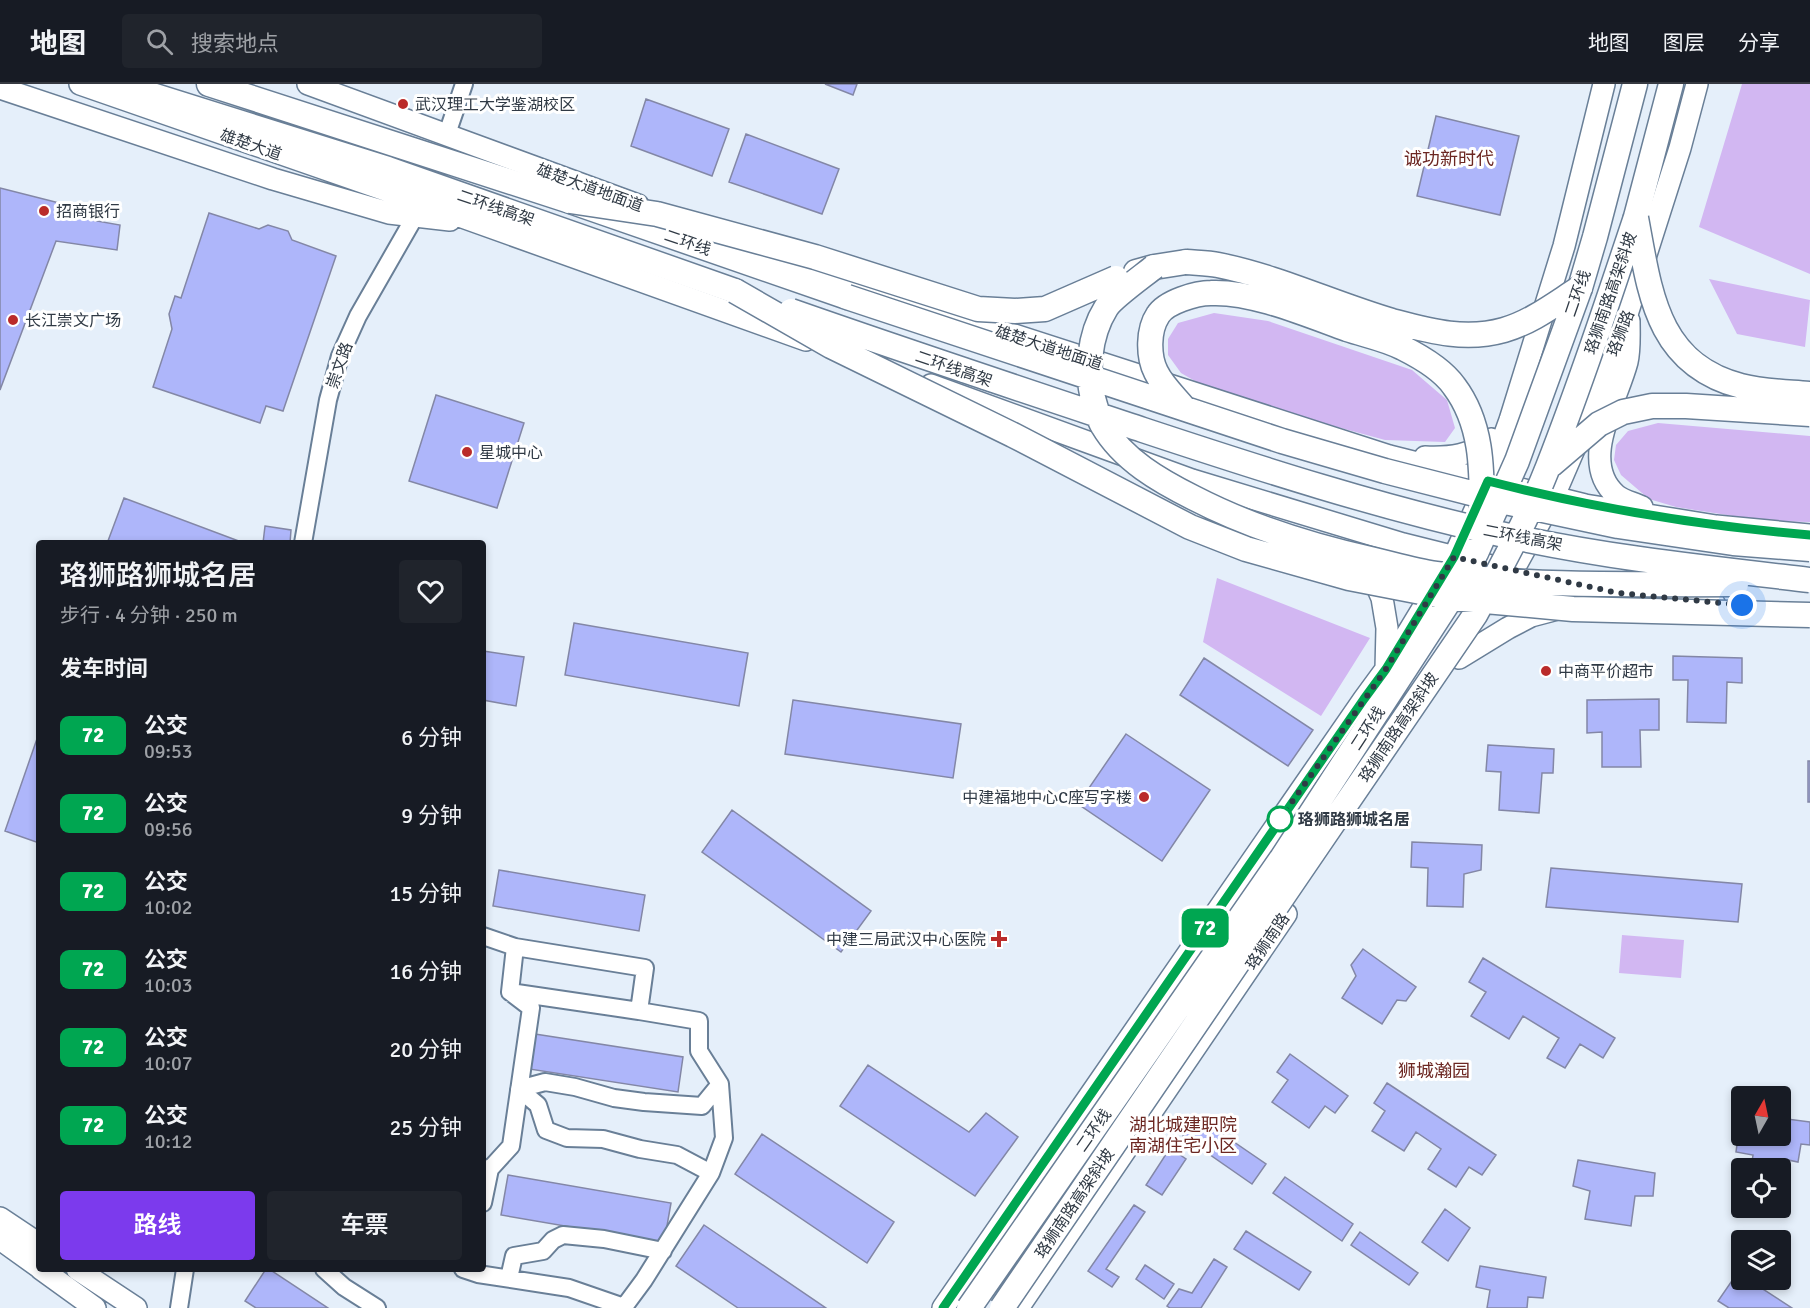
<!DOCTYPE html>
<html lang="zh">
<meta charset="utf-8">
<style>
:root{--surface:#171b24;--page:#20242c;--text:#f1f3f6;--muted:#9ea1a6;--line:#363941;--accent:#7c3aed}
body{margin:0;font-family:Signika,"Noto Sans SC",sans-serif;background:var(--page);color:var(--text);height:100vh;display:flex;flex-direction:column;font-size:22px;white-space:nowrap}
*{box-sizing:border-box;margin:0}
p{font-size:20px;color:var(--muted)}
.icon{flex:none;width:33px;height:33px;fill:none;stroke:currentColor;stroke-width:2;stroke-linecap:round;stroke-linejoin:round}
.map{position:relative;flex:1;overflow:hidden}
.side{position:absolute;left:36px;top:456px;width:450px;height:732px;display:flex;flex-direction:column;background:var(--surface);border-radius:6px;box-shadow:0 3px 9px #0003}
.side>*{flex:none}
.badge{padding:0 12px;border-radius:9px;font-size:21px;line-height:39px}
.needle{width:39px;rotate:9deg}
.tools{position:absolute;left:1731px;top:1002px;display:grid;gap:12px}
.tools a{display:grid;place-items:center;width:60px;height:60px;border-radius:6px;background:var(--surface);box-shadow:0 3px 9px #0003;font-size:30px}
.you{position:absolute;width:30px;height:30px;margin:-15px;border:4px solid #fff;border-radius:50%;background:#1a73e8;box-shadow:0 0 0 9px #1a73e833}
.map>.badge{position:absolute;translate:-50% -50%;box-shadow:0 0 0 3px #fff}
h2{padding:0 24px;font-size:22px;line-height:54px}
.round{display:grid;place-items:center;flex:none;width:63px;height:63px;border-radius:6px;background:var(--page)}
.summary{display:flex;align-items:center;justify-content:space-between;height:102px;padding:0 24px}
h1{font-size:28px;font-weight:600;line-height:45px}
.action{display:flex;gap:12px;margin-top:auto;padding:12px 24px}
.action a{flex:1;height:69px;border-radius:6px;background:var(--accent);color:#fff;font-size:24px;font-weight:600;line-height:69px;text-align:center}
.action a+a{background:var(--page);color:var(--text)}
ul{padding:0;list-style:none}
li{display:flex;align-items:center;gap:18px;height:78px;padding:0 24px}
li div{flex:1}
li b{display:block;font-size:22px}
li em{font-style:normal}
li .badge{min-width:66px;font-weight:700;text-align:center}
header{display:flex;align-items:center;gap:36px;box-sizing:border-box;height:84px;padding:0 30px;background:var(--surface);border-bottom:2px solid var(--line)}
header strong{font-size:28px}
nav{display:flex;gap:33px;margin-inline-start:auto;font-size:21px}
.search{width:420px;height:54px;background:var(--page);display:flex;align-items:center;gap:15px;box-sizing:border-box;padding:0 21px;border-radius:6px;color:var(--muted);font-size:22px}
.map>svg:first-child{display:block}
.green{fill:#d2b7f2}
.building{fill:#aeb6fa;stroke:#8387a6;stroke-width:1.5}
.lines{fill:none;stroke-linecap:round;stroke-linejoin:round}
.minor-casing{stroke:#697f97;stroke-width:20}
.major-casing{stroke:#697f97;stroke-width:24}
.highway-casing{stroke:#697f97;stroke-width:27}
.minor{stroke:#fff;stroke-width:16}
.major{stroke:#fff;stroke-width:21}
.highway{stroke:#fff;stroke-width:24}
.highway-bridge-casing{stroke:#697f97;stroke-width:27;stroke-linecap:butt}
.highway-bridge{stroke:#fff;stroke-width:24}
.line-casing{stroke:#fff;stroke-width:14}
.line{stroke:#00a651;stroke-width:9}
.walk{stroke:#303a45;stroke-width:6;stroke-dasharray:0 10.8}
.poi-dot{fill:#ba2b2a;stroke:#fff;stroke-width:2}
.stop-dot{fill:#fff;stroke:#00a651;stroke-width:3}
.labels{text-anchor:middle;stroke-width:6;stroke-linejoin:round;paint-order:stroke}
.poi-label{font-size:16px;fill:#303a45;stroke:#fff;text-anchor:start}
.street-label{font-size:16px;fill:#303a45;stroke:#fff}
.stop-label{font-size:16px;font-weight:bold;fill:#303a45;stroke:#fff;text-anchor:start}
.neighbourhood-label{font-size:18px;fill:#6c2722;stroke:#fff}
</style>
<header>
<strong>地图</strong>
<div class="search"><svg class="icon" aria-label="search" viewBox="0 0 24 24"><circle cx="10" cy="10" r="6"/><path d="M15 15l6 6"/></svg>搜索地点</div>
<nav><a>地图</a><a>图层</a><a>分享</a></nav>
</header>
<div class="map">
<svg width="1810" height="1224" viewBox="0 0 1810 1224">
<rect width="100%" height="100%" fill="#e5effa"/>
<path class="green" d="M1742 0H1810V190L1699 143Z
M1709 195 1810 216 1805 263 1737 250Z
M1214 229 1268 237 1412 286 1447 316 1455 344 1445 358 1385 356 1279 327 1202 301 1181 289 1168 271V255L1178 239Z
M1658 339 1810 352V438L1765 437 1676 423 1649 415 1621 391 1614 376 1616 361 1628 347Z
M1217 494 1370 554 1321 632 1203 558Z
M1622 851 1684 856 1681 894 1619 889Z"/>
<path class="building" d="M825 0H857L853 11Z
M646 15 729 45 712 92 631 62Z
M1436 32 1519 52 1500 131 1417 112Z
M746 50 839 85 822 130 729 98Z
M0 104 71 122 92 123 91 136 120 141 117 166 56 157 0 306Z
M209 129 259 145 268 141 288 147 292 156 336 172 283 327 266 322 260 339 153 303 172 245 169 230 175 212 181 214Z
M436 311 524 339 497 424 409 397Z
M124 414 244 459H112L108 457Z
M265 442 291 446 290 459H263Z
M574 539 748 569 739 622 565 591Z
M483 567 524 573 516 622 483 616Z
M1673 572 1742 574V599L1727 598 1726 639 1687 638 1688 596H1673Z
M1204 574 1313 646 1288 682 1180 611Z
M1659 615V646H1640L1641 683H1602V648L1587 649V616Z
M793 616 961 640 953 694 785 670Z
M39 649V759L5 747Z
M1126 650 1210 706 1162 777 1078 720Z
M1488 661 1554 665 1553 689H1542L1539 729 1499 726 1501 688 1486 687Z
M1808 677H1810V718H1808Z
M732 726 871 827 841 868 702 768Z
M1412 758 1482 761 1481 786 1464 790 1463 823 1427 822 1428 784 1411 783Z
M1551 784 1742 800 1738 838 1546 823Z
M499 786 645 811 639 847 493 822Z
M1363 865 1416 903 1406 917 1397 916 1382 940 1342 914 1356 892 1351 881Z
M1483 874 1615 954 1603 974 1580 960 1565 984 1547 974 1559 954 1523 932 1509 955 1471 932 1486 908 1469 898Z
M535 950 683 973 678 1008 529 985Z
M1290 970 1348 1012 1335 1029 1325 1022 1309 1044 1272 1018 1288 996 1277 988Z
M868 981 969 1048 986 1029 1018 1053 975 1112 840 1022Z
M1387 999 1496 1071 1482 1091 1469 1083 1456 1103 1428 1085 1441 1065 1416 1048 1404 1067 1372 1047 1385 1027 1374 1019Z
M1737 1027 1742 1028V1052H1780V1034L1810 1038V1061L1801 1060 1798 1078 1788 1076 1785 1100 1780 1099V1084H1751L1753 1071 1736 1068 1739 1046 1732 1045Z
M1196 1032 1266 1080 1252 1100 1183 1052Z
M762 1050 894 1138 867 1179 735 1090Z
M1170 1064 1186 1075 1162 1111 1146 1101Z
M1578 1076 1655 1089 1653 1112H1635L1631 1142 1585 1135 1590 1107 1573 1102Z
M508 1091 671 1119 664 1159 501 1131Z
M1285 1093 1353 1140 1342 1157 1273 1109Z
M1134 1121 1145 1128 1106 1185 1119 1193 1112 1203 1088 1187Z
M1445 1125 1470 1144 1448 1177 1422 1158Z
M704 1141 826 1224H738L676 1182Z
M1246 1147 1311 1188 1299 1206 1234 1165Z
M1360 1148 1418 1189 1409 1201 1351 1161Z
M1214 1175 1227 1183 1201 1224H1170L1167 1222 1179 1205 1192 1209Z
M1145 1181 1174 1200 1164 1215 1136 1195Z
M1480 1182 1546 1193 1543 1214 1528 1213 1527 1224H1487L1490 1206 1476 1203Z
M266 1185H269L328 1224H256L245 1217Z
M1738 1188 1742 1190V1196H1749L1792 1224H1729L1718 1217Z"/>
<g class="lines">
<defs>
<path id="minor" d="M447 50 464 0
M303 459 328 316 340 272 358 232 421 122
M483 852 515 863 510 908 531 924 511 1062 490 1085 483 1084
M510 908 639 927 645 884 515 863
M639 927 699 937V967L720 1000 724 1054 711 1089 677 1071 640 1065 603 1055 567 1054 546 1046 538 1021 519 1005 545 998 575 1003 614 1014 644 1018 702 1022 720 1000
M483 1119 490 1085
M324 1185 344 1203 377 1224
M463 1185 478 1190 569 1204 624 1223 644 1196 711 1089
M509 1194 514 1172 543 1167 553 1156 563 1151 604 1155 663 1167
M179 1224 185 1185"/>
<path id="major" d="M80 0 423 119 806 256
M308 0 638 121
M0 4 273 95 389 129 450 136
M777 172 819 188 1389 372 1585 421 1716 442 1810 451
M1629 237C1629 251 1630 265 1627 278 1617 317 1578 378 1616 411 1623 417 1634 419 1642 423
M931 301 1192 396 1403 460 1515 488
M1425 373C1449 374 1472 372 1491 355
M1370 487 1382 514 1387 544 1386 585
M1506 499 1553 414 1584 342 1628 227 1680 64 1697 0
M1622 510 1714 519
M1459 574 1508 544 1531 532 1618 509
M0 1134 39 1160
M0 1155 39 1183
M41 1185 95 1224
M77 1185 136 1224
M943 1224 1364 615 1386 585 1454 473 1488 397 1510 336 1564 162 1604 0
M1018 1224 1286 830"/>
<path id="highway" d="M117 0 388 85 735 207
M209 0 570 117 847 213
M1636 133 1671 0
M1136 188 1154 183 1186 178
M1580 204 1595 153 1635 0"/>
</defs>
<use href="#minor" class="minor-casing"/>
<use href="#major" class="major-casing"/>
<use href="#highway" class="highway-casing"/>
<use href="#minor" class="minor"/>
<use href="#major" class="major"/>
<use href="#highway" class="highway"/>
<defs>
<path id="highway-bridge" d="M570 117 657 130 815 173 978 225 1015 227 1045 225 1116 194
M1636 134C1650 208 1656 280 1741 302 1764 308 1787 308 1810 310
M1186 178C1197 179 1208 179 1218 181 1278 193 1334 220 1392 237 1430 247 1465 257 1504 246 1532 238 1556 219 1580 204
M1154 183C1143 192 1112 214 1106 224 1089 251 1085 291 1095 321 1097 328 1099 336 1103 342 1123 376 1160 397 1194 414 1250 443 1308 461 1370 475 1392 480 1414 487 1436 490 1535 503 1636 500 1736 500
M735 207 831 262 1013 351 1190 443 1246 465 1349 494 1452 514 1573 525 1810 531
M847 213 1282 357 1385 387 1510 419 1618 442 1733 459 1810 465
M791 227C908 268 1026 307 1143 346 1261 385 1379 423 1500 450 1602 473 1707 484 1810 496
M1184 324C1175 313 1162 301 1156 288 1148 272 1148 246 1158 231 1166 218 1196 209 1211 209 1252 207 1308 231 1347 245 1365 251 1386 255 1403 264 1421 273 1442 285 1454 302 1482 339 1482 384 1482 428
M1551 381 1599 340 1623 328 1652 322H1686L1810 330
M969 1224 1282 774 1457 505 1476 469 1517 377 1580 204
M1002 1224 1475 531C1501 483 1528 434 1548 383 1580 301 1608 217 1636 133"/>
</defs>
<use href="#highway-bridge" class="highway-bridge-casing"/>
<use href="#highway-bridge" class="highway-bridge"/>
</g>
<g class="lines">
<defs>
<path id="line" d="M943 1224 1364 615 1386 585 1454 473 1488 397C1594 424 1701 442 1810 451"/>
</defs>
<use href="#line" class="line-casing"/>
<use href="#line" class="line"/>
<path class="walk" d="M1280 735 1386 585 1454 473 1618 509 1742 521"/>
</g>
<g class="poi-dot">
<circle cx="403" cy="20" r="6"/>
<circle cx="44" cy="127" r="6"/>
<circle cx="13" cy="236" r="6"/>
<circle cx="467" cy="368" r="6"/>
<circle cx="1546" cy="587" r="6"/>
<circle cx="1144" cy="713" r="6"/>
<path d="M996 846h6v6h6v6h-6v6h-6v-6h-6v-6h6z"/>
</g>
<circle class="stop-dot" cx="1280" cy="735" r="12"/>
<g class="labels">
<g class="poi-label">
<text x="415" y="26">武汉理工大学鉴湖校区</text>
<text x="56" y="133">招商银行</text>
<text x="25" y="242">长江崇文广场</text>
<text x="479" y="374">星城中心</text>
<text x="1558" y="593">中商平价超市</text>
<text x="1132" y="719" text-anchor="end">中建福地中心C座写字楼</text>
<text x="986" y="861" text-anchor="end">中建三局武汉中心医院</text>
</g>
<g class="street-label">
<text transform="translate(251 60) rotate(19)" y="6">雄楚大道</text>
<text transform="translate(590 103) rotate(20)" y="6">雄楚大道地面道</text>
<text transform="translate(496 123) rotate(19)" y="6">二环线高架</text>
<text transform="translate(688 158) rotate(19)" y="6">二环线</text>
<text transform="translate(1577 209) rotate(-71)" y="6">二环线</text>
<text transform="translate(1610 209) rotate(-71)" y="6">珞狮南路高架斜坡</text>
<text transform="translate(1620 249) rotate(-69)" y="6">珞狮路</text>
<text transform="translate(1049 263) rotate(18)" y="6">雄楚大道地面道</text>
<text transform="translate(339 281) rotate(-71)" y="6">崇文路</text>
<text transform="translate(954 284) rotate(19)" y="6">二环线高架</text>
<text transform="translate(1523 453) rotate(11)" y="6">二环线高架</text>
<text transform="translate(1398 643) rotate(-56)" y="6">珞狮南路高架斜坡</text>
<text transform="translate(1367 644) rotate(-57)" y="6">二环线</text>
<text transform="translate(1267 857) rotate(-56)" y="6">珞狮南路</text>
<text transform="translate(1093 1046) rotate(-55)" y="6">二环线</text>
<text transform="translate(1074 1119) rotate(-56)" y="6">珞狮南路高架斜坡</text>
</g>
<g class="stop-label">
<text x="1298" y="741">珞狮路狮城名居</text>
</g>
<g class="neighbourhood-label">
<text x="1449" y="81">诚功新时代</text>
<text x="1434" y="993">狮城瀚园</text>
<text x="1183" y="1047">湖北城建职院<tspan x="1183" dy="21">南湖住宅小区</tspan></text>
</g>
</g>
</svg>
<div class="tools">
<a><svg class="needle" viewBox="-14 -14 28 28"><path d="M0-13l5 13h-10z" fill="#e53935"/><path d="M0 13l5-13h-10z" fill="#9ea1a6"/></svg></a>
<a><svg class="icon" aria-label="locate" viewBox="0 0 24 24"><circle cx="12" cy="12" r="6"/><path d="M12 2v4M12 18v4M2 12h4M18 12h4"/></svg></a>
<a><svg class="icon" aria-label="layers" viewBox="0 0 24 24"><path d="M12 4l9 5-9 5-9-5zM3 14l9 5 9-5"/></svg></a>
</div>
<div class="you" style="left:1742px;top:521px"></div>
<b class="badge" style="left:1205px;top:844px;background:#00a651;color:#fff">72</b>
<section class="side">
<div class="summary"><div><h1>珞狮路狮城名居</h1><p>步行 · 4 分钟 · 250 m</p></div><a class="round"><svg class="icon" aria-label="heart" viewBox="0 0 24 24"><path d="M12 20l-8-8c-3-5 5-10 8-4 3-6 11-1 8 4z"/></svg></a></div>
<h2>发车时间</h2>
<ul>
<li><span class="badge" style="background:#00a651;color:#fff">72</span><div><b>公交</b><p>09:53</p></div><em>6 分钟</em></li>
<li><span class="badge" style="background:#00a651;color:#fff">72</span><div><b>公交</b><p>09:56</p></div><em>9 分钟</em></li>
<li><span class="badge" style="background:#00a651;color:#fff">72</span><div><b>公交</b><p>10:02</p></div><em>15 分钟</em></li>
<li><span class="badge" style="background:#00a651;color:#fff">72</span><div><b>公交</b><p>10:03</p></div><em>16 分钟</em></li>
<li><span class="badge" style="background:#00a651;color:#fff">72</span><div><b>公交</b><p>10:07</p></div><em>20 分钟</em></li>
<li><span class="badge" style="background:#00a651;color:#fff">72</span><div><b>公交</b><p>10:12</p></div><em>25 分钟</em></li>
</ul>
<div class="action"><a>路线</a><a>车票</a></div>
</section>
</div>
